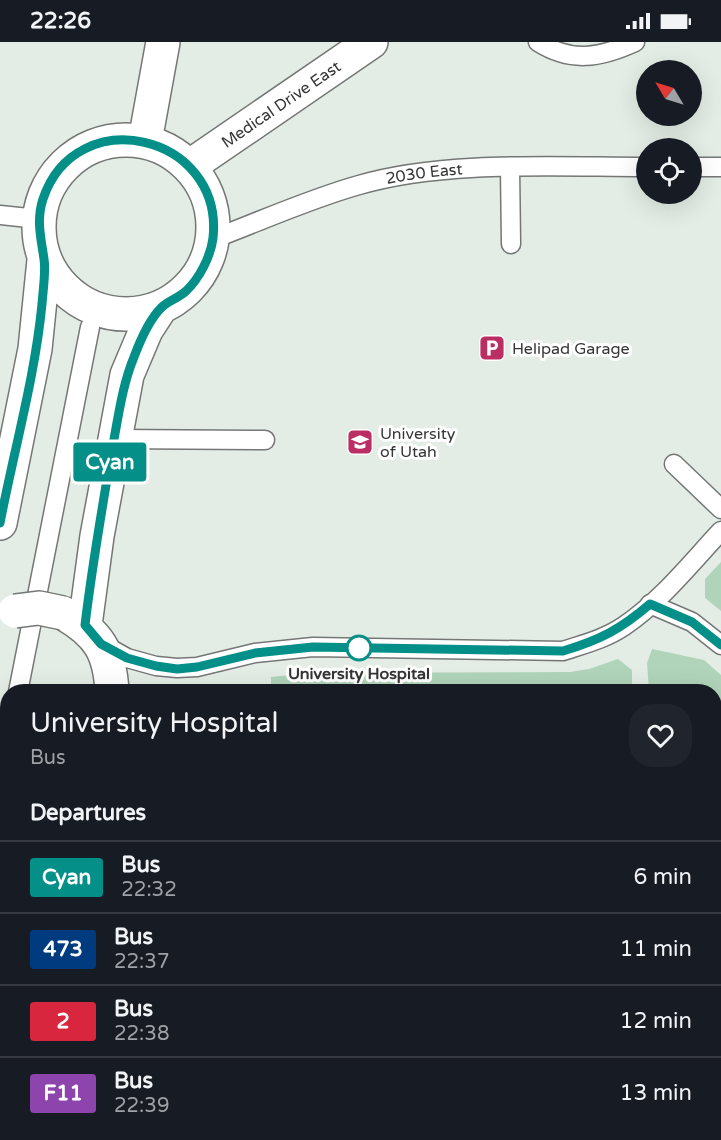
<!DOCTYPE html>
<style>
:root{--surface:#171b24;--page:#20242c;--text:#f1f3f6;--muted:#9ea1a6;--line:#363941}
body{margin:0;font-family:"Varela Round",sans-serif;background:var(--page);color:var(--text);height:100vh;display:flex;flex-direction:column;font-size:22px;white-space:nowrap}
*{box-sizing:border-box;margin:0}
p{font-size:20px;color:var(--muted)}
.icon{flex:none;width:33px;height:33px;fill:none;stroke:currentColor;stroke-width:2;stroke-linecap:round;stroke-linejoin:round}
.map{position:relative;flex:1;overflow:hidden}
.side{position:absolute;left:0px;top:642px;width:722px;height:456px;display:flex;flex-direction:column;background:var(--surface);border-radius:24px 24px 0 0;box-shadow:0 6px 24px #0002}
.side>*{flex:none}
.badge{padding:0 12px;border-radius:4px;font-size:21px;line-height:39px}
.needle{width:39px;rotate:308deg}
.buttons{position:absolute;left:636px;top:18px;display:grid;gap:12px}
.buttons a{display:grid;place-items:center;width:66px;height:66px;border-radius:50%;background:var(--surface);box-shadow:0 6px 24px #0002;font-size:30px}
.map>.badge{position:absolute;translate:-50% -50%;box-shadow:0 0 0 3px #fff}
h2{padding:0 30px;font-size:22px;line-height:54px}
.round{display:grid;place-items:center;flex:none;width:63px;height:63px;border-radius:24px;background:var(--page)}
.head{display:flex;align-items:center;justify-content:space-between;height:102px;padding:0 30px}
h1{font-size:28px;font-weight:600;line-height:45px}
ul{padding:0;list-style:none}
li{display:flex;align-items:center;gap:18px;height:72px;padding:0 30px;border-top:2px solid var(--line)}
li div{flex:1}
li b{display:block;font-size:22px}
li em{font-style:normal}
li .badge{min-width:66px;font-weight:700;text-align:center}
.status{display:flex;justify-content:space-between;align-items:center;height:42px;padding:0 30px;background:var(--surface);direction:ltr}
.status svg{height:16px;fill:currentColor}
.map>svg:first-child{display:block}
.built{fill:#e3ede5;fill-rule:evenodd}
.green{fill:#b0d4b9}
.lines{fill:none;stroke-linecap:round;stroke-linejoin:round}
.service-casing{stroke:#747775;stroke-width:21}
.minor-casing{stroke:#747775;stroke-width:36}
.tertiary-casing{stroke:#747775;stroke-width:36}
.service{stroke:#fff;stroke-width:18}
.minor{stroke:#fff;stroke-width:33}
.tertiary{stroke:#fff;stroke-width:33}
.tertiary-bridge-casing{stroke:#747775;stroke-width:36;stroke-linecap:butt}
.tertiary-bridge{stroke:#fff;stroke-width:33}
.line-casing{stroke:#fff;stroke-width:14}
.line{stroke:#048f88;stroke-width:9}
.stop-dot{fill:#fff;stroke:#048f88;stroke-width:3}
.labels{text-anchor:middle;stroke-width:6;stroke-linejoin:round;paint-order:stroke}
.street-label{font-size:16px;fill:#343534;stroke:#fff}
.poi-label{font-size:16px;fill:#343534;stroke:#fff;text-anchor:start}
.stop-label{font-size:16px;font-weight:bold;fill:#343534;stroke:#fff}
</style>
<div class="status"><b>22:26</b><svg viewBox="0 0 49 12"><path d="M0 12V9h3v3zM5 12V6h3v6zM10 12V3h3v9zM15 12V0h3v12zM26 1h20v11H26zM47 4h2v5h-2z"/></svg></div>
<div class="map">
<svg width="721" height="1098" viewBox="0 0 721 1098">
<rect width="100%" height="100%" fill="#f1f4f2"/>
<path class="built" d="M0 0H721V1098H0ZM646 28H692V74H646ZM646 106H692V152H646ZM8 650H714V1090H8Z"/>
<path class="green" d="M721 520V569L705 556V537Z
M652 607 704 618 721 633V707L714 712V650L649 649 647 621Z
M618 617 632 628V649H271V635L311 631 570 630 589 627Z"/>
<g class="lines">
<defs>
<g id="service">
<path d="M538 0C571 21 600 16 635 0"/>
<path d="M510 125 511 202"/>
<path d="M692 125H721"/>
<path d="M0 173 38 177"/>
<path id="s1" d="M213 197C261 179 309 157 359 143 443 118 558 125 646 125"/>
<path d="M114 397 265 398"/>
<path d="M674 422 721 467"/>
<path d="M650 562 692 580 721 603"/>
<path d="M102 602 127 616 156 624 177 626 197 625 255 611 313 605 563 609C584 602 605 597 624 584 660 560 691 521 721 489"/>
<path d="M18 650 90 285"/>
<path d="M0 738 7 704"/>
<path d="M714 744H721"/>
<path d="M0 994 8 999"/>
</g>
<g id="minor">
<path d="M145 99 163 0"/>
<path id="s2" d="M190 124 371 0"/>
</g>
<path id="tertiary" d="M39 185a87 87 0 1 1 174 0a87 87 0 1 1-174 0Z
M0 481 35 307 44 218
M65 572C99 592 110 610 112 650
M85 583 97 494 127 333 146 288 161 265
M0 900 8 882"/>
</defs>
<use href="#service" class="service-casing"/>
<use href="#minor" class="minor-casing"/>
<use href="#tertiary" class="tertiary-casing"/>
<use href="#service" class="service"/>
<use href="#minor" class="minor"/>
<use href="#tertiary" class="tertiary"/>
<defs>
<path id="tertiary-bridge" d="M15 569 39 566 63 571
M0 710 8 713"/>
</defs>
<use href="#tertiary-bridge" class="tertiary-bridge-casing"/>
<use href="#tertiary-bridge" class="tertiary-bridge"/>
</g>
<g class="lines">
<defs>
<path id="line" d="M0 481C14 408 35 335 42 262 43 248 46 230 44 217 41 196 36 178 43 157 76 58 224 92 213 196 211 214 199 237 186 249 179 256 167 259 161 266 149 278 140 299 134 315 122 344 118 377 112 408 102 466 92 524 85 583L101 602 127 616 156 624 177 627 197 625 255 611 313 605 563 609C600 598 621 587 650 562L692 580 721 603"/>
</defs>
<use href="#line" class="line-casing"/>
<use href="#line" class="line"/>
</g>
<defs>
<symbol id="parking-square" viewBox="-11 -11 22 22"><rect x="-9" y="-9" width="18" height="18" rx="4" fill="#bb2e63" stroke="#fff"/><path d="M-3.5-5.5H1a3.5 3.5 0 0 1 0 7H-1V5.5H-3.5ZM-1-3.4V-.6H.8a1.4 1.4 0 0 0 0-2.8Z" fill="#fff"/></symbol>
<symbol id="university-square" viewBox="-11 -11 22 22"><rect x="-9" y="-9" width="18" height="18" rx="4" fill="#bb2e63" stroke="#fff"/><path d="M0-5L7-2L0 1L-7-2ZM-4 1L0 2.5L4 1V4Q0 6-4 4Z" fill="#fff"/></symbol>
</defs>
<g fill-rule="evenodd">
<use href="#parking-square" x="477" y="291" width="30" height="30"/>
<use href="#university-square" x="345" y="385" width="30" height="30"/>
</g>
<circle class="stop-dot" cx="359" cy="606" r="12"/>
<g class="labels">
<g class="street-label">
<text dy="6" stroke="none"><textPath href="#s2" startOffset="110">Medical Drive East</textPath></text>
<text dy="6" stroke="none"><textPath href="#s1" startOffset="222">2030 East</textPath></text>
</g>
<g class="poi-label">
<text x="512" y="312">Helipad Garage</text>
<text x="380" y="397">University<tspan x="380" dy="18">of Utah</tspan></text>
</g>
<g class="stop-label">
<text x="359" y="637">University Hospital</text>
</g>
</g>
</svg>
<div class="buttons">
<a><svg class="needle" viewBox="-14 -14 28 28"><path d="M0-13l5 13h-10z" fill="#e53935"/><path d="M0 13l5-13h-10z" fill="#9ea1a6"/></svg></a>
<a><svg class="icon" aria-label="locate" viewBox="0 0 24 24"><circle cx="12" cy="12" r="6"/><path d="M12 2v4M12 18v4M2 12h4M18 12h4"/></svg></a>
</div>
<b class="badge" style="left:110px;top:420px;background:#048f88;color:#fff">Cyan</b>
<section class="side">
<div class="head"><div><h1>University Hospital</h1><p>Bus</p></div><a class="round"><svg class="icon" aria-label="heart" viewBox="0 0 24 24"><path d="M12 20l-8-8c-3-5 5-10 8-4 3-6 11-1 8 4z"/></svg></a></div>
<h2>Departures</h2>
<ul>
<li><span class="badge" style="background:#048f88;color:#fff">Cyan</span><div><b>Bus</b><p>22:32</p></div><em>6 min</em></li>
<li><span class="badge" style="background:#003b80;color:#fff">473</span><div><b>Bus</b><p>22:37</p></div><em>11 min</em></li>
<li><span class="badge" style="background:#d7263d;color:#fff">2</span><div><b>Bus</b><p>22:38</p></div><em>12 min</em></li>
<li><span class="badge" style="background:#8e44ad;color:#fff">F11</span><div><b>Bus</b><p>22:39</p></div><em>13 min</em></li>
</ul>
</section>
</div>
